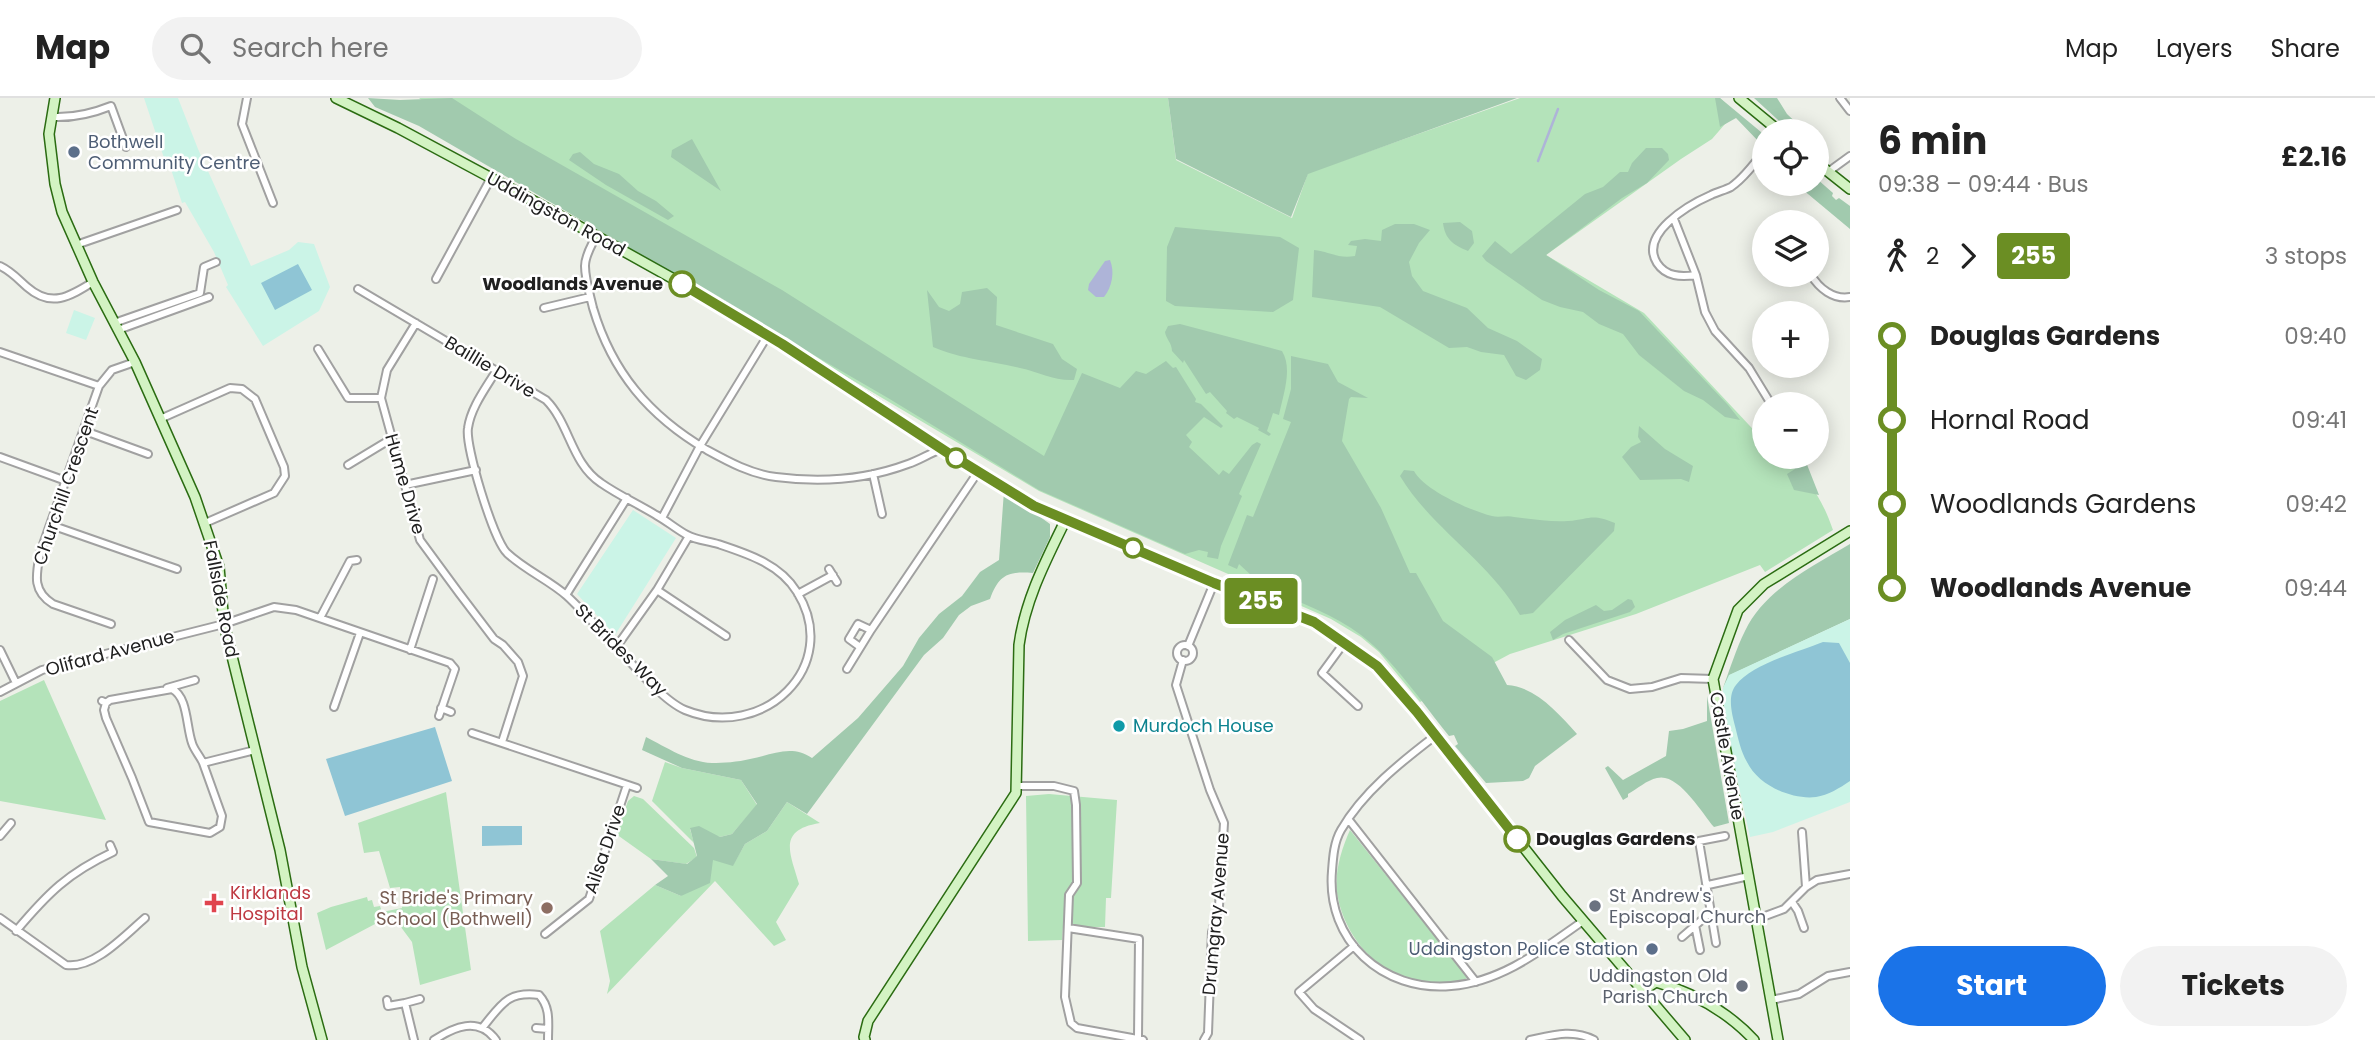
<!DOCTYPE html>
<meta charset="utf-8">
<style>
:root{--surface:#fff;--page:#f2f2f2;--text:#222;--muted:#767676;--line:#e0e0e0;--accent:#1a73e8}
body{margin:0;font-family:Poppins,sans-serif;background:var(--page);color:var(--text);height:100vh;display:flex;flex-direction:column;font-size:26px;white-space:nowrap}
*{box-sizing:border-box;margin:0}
p{font-size:23px;color:var(--muted)}
.icon{flex:none;width:38px;height:38px;fill:none;stroke:currentColor;stroke-width:2;stroke-linecap:round;stroke-linejoin:round}
.map{position:relative;flex:1;overflow:hidden}
.side{display:flex;flex-direction:column;background:var(--surface);width:525px}
.side>*{flex:none}
.badge{padding:0 14px;border-radius:5px;font-size:24px;line-height:46px}
.controls{position:absolute;left:1752px;top:21px;display:grid;gap:14px}
.controls a{display:grid;place-items:center;width:77px;height:77px;border-radius:50%;background:var(--surface);box-shadow:0 4px 18px #0003;font-size:35px}
.map>.badge{position:absolute;translate:-50% -50%;box-shadow:0 0 0 4px #fff}
.legs{display:flex;align-items:center;gap:10px;height:77px;padding:0 28px;font-size:23px}
.legs p{margin-inline-start:auto}
.summary{display:flex;align-items:center;justify-content:space-between;height:119px;padding:0 28px}
h1{font-size:38px;font-weight:700;line-height:52px}
.action{display:flex;gap:14px;margin-top:auto;padding:14px 28px}
.action a{flex:1;height:80px;border-radius:42px;background:var(--accent);color:#fff;font-size:28px;font-weight:700;line-height:80px;text-align:center}
.action a+a{background:var(--page);color:var(--text)}
ul{padding:0 28px;list-style:none}
li{display:flex;align-items:center;gap:24px;height:84px;font-size:26px}
li i{display:grid;place-items:center;width:10px;height:100%;margin:0 9px;background:currentColor}
li i::after{content:'';width:18px;height:18px;margin:-9px;border:5px solid;border-radius:50%;background:var(--surface)}
li p{margin-inline-start:auto}
li:first-child i{background:linear-gradient(#0000 50%,currentColor 0)}
li:last-child i{background:linear-gradient(currentColor 50%,#0000 0)}
header{display:flex;align-items:center;gap:42px;box-sizing:border-box;height:98px;padding:0 35px;background:var(--surface);border-bottom:2px solid var(--line)}
header strong{font-size:33px}
nav{display:flex;gap:38px;margin-inline-start:auto;font-size:24px}
.search{width:490px;height:63px;background:var(--page);display:flex;align-items:center;gap:18px;box-sizing:border-box;padding:0 24px;border-radius:38px;color:var(--muted);font-size:26px}
main{display:flex;flex:1;min-height:0}
.map>svg:first-child{display:block}
.grass{fill:#b4e3ba}
.forest{fill:#a1caae}
.park{fill:#cbf4e7}
.pitch{fill:#8fc5d5}
.water{fill:#aeb4d8}
.lines{fill:none;stroke-linecap:round;stroke-linejoin:round}
.stream{stroke:#aeb4d8;stroke-width:2.5}
.street-casing{stroke:#a1a1a1;stroke-width:10}
.secondary-casing{stroke:#2b6c12;stroke-width:12}
.street{stroke:#fff;stroke-width:6}
.secondary{stroke:#d3f3c3;stroke-width:9}
.line-1-casing{stroke:#fff;stroke-width:16}
.line-1{stroke:#6b8e23;stroke-width:10}
.service-dot{fill:#5c6f8a;stroke:#fff;stroke-width:2.5}
.stop-1-dot{fill:#fff;stroke:#6b8e23;stroke-width:3.5}
.culture-dot{fill:#0f9aa8;stroke:#fff;stroke-width:2.5}
.health-dot{fill:#e0444e;stroke:#fff;stroke-width:2.5}
.worship-dot{fill:#6b7280;stroke:#fff;stroke-width:2.5}
.education-dot{fill:#8d6e63;stroke:#fff;stroke-width:2.5}
.labels{text-anchor:middle;stroke-width:5;stroke-linejoin:round;paint-order:stroke}
.service-label{font-size:18px;fill:#4e5e75;stroke:#fff;text-anchor:start}
.street-label{font-size:18px;fill:#202020;stroke:#fff}
.stop-label{font-size:18px;font-weight:bold;fill:#202020;stroke:#fff;text-anchor:end}
.culture-label{font-size:18px;fill:#0d838f;stroke:#fff;text-anchor:start}
.health-label{font-size:18px;fill:#be3a42;stroke:#fff;text-anchor:start}
.worship-label{font-size:18px;fill:#5b616d;stroke:#fff;text-anchor:start}
.education-label{font-size:18px;fill:#785e54;stroke:#fff;text-anchor:end}
</style>
<header>
<strong>Map</strong>
<div class="search"><svg class="icon" aria-label="search" viewBox="0 0 24 24"><circle cx="10" cy="10" r="6"/><path d="M15 15l6 6"/></svg>Search here</div>
<nav><a>Map</a><a>Layers</a><a>Share</a></nav>
</header>
<main>
<div class="map">
<svg width="1850" height="942" viewBox="0 0 1850 942">
<rect width="100%" height="100%" fill="#edf0e8"/>
<path class="grass" d="M419 0H1168L1176 62 1292 120 1308 75 1520 0H1720L1737 17 1725 26 1712 41 1681 61 1546 157 1644 215 1764 343V359H1782C1810 383 1821 398 1833 432L1765 474 1760 467 1636 516 1510 556 1420 604 1379 554 1361 539 1331 521 1039 393 533 93Z
M44 582 106 722 0 703V603Z
M665 664 682 670 741 682 757 707 732 736 720 739 690 731 694 745 652 703Z
M446 694 471 872 420 887 412 844 392 817 326 852 317 815 331 809 367 799 368 803 372 802 374 809 380 808 382 814 402 810 400 789 390 790 379 753 364 755 358 725Z
M1049 696 1117 702 1111 800H1106L1105 829H1063L1062 842 1028 843 1026 698Z
M634 698 643 701 694 750 697 759 686 766 651 761 616 736 628 703Z
M787 704 820 725C777 732 790 755 799 786L776 824 786 842 774 848 715 783 607 896 610 883 600 833 655 787 681 798 712 761 733 767 745 746 767 733Z
M1350 732 1468 880C1409 902 1350 859 1338 800 1333 778 1341 752 1350 732Z"/>
<path class="forest" d="M368 0 400 2 452 0 516 41 782 192 1044 358 1082 275 1120 290 1136 273 1146 276 1166 263 1173 270 1176 269 1196 301 1195 304 1201 306 1223 328 1221 330 1204 319 1186 337 1192 344 1189 349 1219 377 1223 372 1229 376 1252 347 1257 344 1261 346 1239 396 1242 398 1221 448 1218 461 1207 459 1208 454 1199 452 1185 456 1039 392 888 300 419 28 375 9Z
M1168 0H1517L1308 76 1291 119 1176 61Z
M1715 0H1720L1761 34 1764 40 1761 46 1736 20 1720 29Z
M1754 0H1777L1787 16 1805 33H1790Z
M692 41 721 93 671 59 672 52Z
M1646 50H1662L1668 56 1669 62 1647 85 1622 100 1546 157 1599 192 1639 213 1728 307 1740 322 1725 319 1703 302 1684 293 1639 257 1623 236 1599 226 1583 214 1560 209 1542 202 1486 163 1482 158 1495 143 1511 156 1585 96 1603 89 1620 74H1628L1632 65Z
M580 54 594 66 619 76 638 93 656 103 674 118 668 122 606 87 569 62 573 56Z
M1817 81 1833 95 1832 98 1836 102 1839 100 1850 108V131L1796 86H1816Z
M1460 124 1472 133 1474 145 1468 153C1453 147 1445 141 1443 125Z
M1395 126H1414L1430 132 1419 145 1409 164 1412 178 1423 193 1467 210 1488 230 1517 243 1542 261 1540 272 1526 282 1516 278 1504 257 1481 254 1467 249 1449 250 1380 209 1312 199 1314 152C1331 154 1338 161 1355 158L1357 148 1348 147 1351 143 1365 141 1381 143 1382 132Z
M1175 129 1280 139 1299 150 1293 202 1273 214 1175 208 1166 203 1167 149Z
M987 190 997 199 996 227 1053 246 1062 261 1077 271 1074 282C1054 283 1039 274 1020 270 988 262 964 262 933 249L927 192 939 209 949 213 960 206 962 194Z
M1180 226 1282 253C1293 271 1283 297 1279 317L1273 315 1267 333 1271 336 1269 338 1258 332 1259 330 1237 319 1234 321 1226 315 1227 313 1210 294 1206 296 1184 262 1183 265 1172 253C1172 245 1166 241 1165 234L1168 228Z
M1291 258 1328 266 1338 284 1368 300 1351 299 1349 301 1342 343 1381 410 1410 475H1416L1443 523 1492 559 1507 587C1536 589 1558 615 1577 636L1535 668 1529 680 1523 683 1486 685 1455 648 1458 646 1454 637 1449 638C1423 606 1394 562 1361 537 1330 514 1290 501 1255 485L1252 478 1239 466 1237 471 1228 467 1247 417 1253 419 1291 324 1283 321 1291 291Z
M1639 328 1665 351 1693 368 1689 384 1681 381 1640 382 1622 359 1631 349 1641 344 1638 339Z
M1787 359H1804L1819 397 1794 392 1787 376 1795 371Z
M1404 372 1414 373C1424 392 1471 413 1492 418 1499 420 1507 417 1514 419 1532 421 1549 424 1568 423 1590 421 1592 415 1615 425L1614 433 1533 515 1520 517C1489 463 1432 431 1400 378Z
M1004 393 1050 426V439L1033 475C1007 473 999 477 990 501L971 508 959 517 943 540 924 557 807 716 787 704 767 733 745 746 733 768 713 762 710 785 681 798 655 787 668 778 651 761 687 766 697 758 690 730 699 728 720 739 732 736 757 706 741 682 682 670 642 652 646 639C666 649 688 664 712 665 723 665 738 664 750 661 772 657 791 646 812 660L858 620 903 568 919 540 939 516 962 498 980 474 999 462Z
M1850 446V521L1730 577 1723 590C1730 571 1736 551 1745 533 1765 491 1812 469 1850 446Z
M1628 501 1632 502 1635 509 1630 514 1563 536 1553 542 1550 534 1565 522 1596 507 1604 513 1612 512Z
M1707 598 1729 725 1714 729C1702 715 1678 674 1657 680 1647 682 1637 691 1628 696V699L1623 702 1605 670 1608 668 1623 682 1666 658 1669 633 1683 631 1707 623Z"/>
<path class="park" d="M144 0H178L198 51 251 168 289 152 298 144 314 146 330 189 319 213 263 248 226 189 228 187 214 154 185 104 182 105 169 65 166 66Z
M74 212 95 220 86 242 66 235Z
M633 412 676 440 615 537 577 496Z
M1850 521V704L1773 734 1750 739 1722 612 1723 590 1729 577Z"/>
<path class="pitch" d="M298 166 312 192 275 212 261 185Z
M1823 544 1839 545 1850 565V683C1840 690 1828 697 1816 699 1791 702 1758 687 1747 664 1741 654 1738 640 1735 628 1732 616 1727 598 1736 587 1752 566 1798 554 1823 544Z
M435 629 452 683 345 718 326 661Z
M482 728H522V747L482 748Z"/>
<path class="water" d="M1110 162C1115 174 1112 189 1104 199H1096L1088 192 1089 186 1105 163Z"/>
<g class="lines">
<path class="stream" d="M1538 63 1558 11"/>
<defs>
<path id="street" d="M247 0 242 26 273 105
M1840 0 1850 13
M53 19C74 20 91 16 111 8L126 49
M111 45 123 41
M1764 53C1755 65 1744 80 1731 89 1725 92 1717 94 1711 97 1688 107 1639 136 1657 165 1666 179 1681 179 1696 177L1705 214 1715 233 1749 270 1771 306
M1828 74 1850 58
M1674 121 1696 177
M596 138C592 147 585 157 585 168 585 181 590 197 593 210 612 274 649 318 707 352 729 364 751 376 776 379 822 385 865 382 908 366 920 362 930 355 942 351
M76 147 177 112
M0 168C11 173 18 181 27 189 51 210 69 199 93 184
M1811 177C1819 190 1833 202 1850 199
M436 181 491 80
M358 191 546 302C570 326 571 365 601 385 618 397 638 406 656 417 667 423 676 431 687 437 696 442 708 443 718 446 748 456 780 466 797 494 843 568 763 644 685 612 659 601 622 553 601 532 589 521 579 509 567 498 549 482 525 472 507 455 493 441 465 348 468 330 471 309 486 290 496 273
M544 210 590 199
M114 225 200 195 204 169 216 164
M416 225 387 272 381 300 417 431 420 442 459 495 494 541 503 547 518 564 523 578 502 644
M118 232 209 199
M318 251 348 300H381
M0 254 99 288
M160 321 230 290 242 291 255 301 284 369 285 378 274 395 205 425
M85 333 148 356
M0 359 66 383
M348 367 391 341
M873 376 882 416
M405 387 476 372
M662 420 700 348 768 237
M51 427 177 471
M829 471 837 484
M657 492 726 538
M798 496 833 477
M566 497 627 400
M320 520 350 463 357 462
M111 526 53 506C32 493 36 477 40 455L99 288 112 272 135 264
M1569 542 1607 582 1630 591 1652 589 1681 580 1713 581
M1344 545 1322 575 1358 608
M1177 555a8 8 0 1 1 16 0a8 8 0 1 1-16 0Z
M617 548 657 492 689 438
M1188 548 1214 485
M860 549 849 541 858 526 871 532
M0 552 16 585
M410 552 433 481
M1183 562 1176 587 1210 692 1224 725 1219 808 1212 834 1211 856 1208 935 1204 942
M847 571 871 532 978 374
M167 590 195 582
M0 594 42 572 224 526 274 509 296 512 450 565 455 571 439 618
M102 603 106 605 110 602 172 591C188 599 186 628 192 645 194 652 200 658 203 665L255 652
M106 605 104 612 106 620 132 680 149 724 210 735 220 729 222 718 203 665
M334 609 360 535
M441 610 451 614
M472 635 637 690
M1435 638C1401 664 1363 694 1341 732 1334 744 1333 759 1332 773 1326 843 1383 894 1451 888 1502 884 1543 851 1583 823
M1016 688H1054L1074 693 1076 707 1077 785 1069 797 1065 899 1071 925 1077 930 1143 942
M1349 722 1476 884
M1802 734 1806 789
M0 738 11 725
M1708 787 1749 778
M1792 804 1798 813 1804 830
M0 820 66 867C94 871 124 838 145 820
M1757 821 1784 811 1806 789 1817 782 1850 776
M1695 827 1700 852
M1068 830 1139 841 1138 939
M16 833C48 795 68 775 113 754L110 747
M545 836 589 801 627 687
M1682 839 1711 814
M1716 845 1699 743 1725 738
M1354 848 1299 894 1314 911 1360 942
M387 902 388 908 405 905 414 942
M1771 902 1799 896 1828 878 1850 874
M405 905 420 901
M483 929C501 907 507 893 539 897 551 910 548 925 548 942
M536 930 548 931
M434 942C454 929 478 918 496 942
M1530 942C1553 937 1573 931 1594 942"/>
<path id="secondary" d="M55 0 49 36 55 86 62 114 93 184 135 264 195 399 219 469 224 526 280 752 302 869 322 942
M336 0 398 30 523 97 722 208 866 299 949 355 1034 408 1214 485 1314 524 1344 545 1377 568 1417 614 1562 798 1685 942
M1739 0 1779 33
M1816 64 1850 91
M1642 893 1656 884C1694 895 1727 913 1754 942
M865 942 864 939 868 923 1016 695 1019 547C1025 502 1046 462 1066 421
M1778 942 1713 581 1738 512 1764 486 1850 433"/>
</defs>
<use href="#street" class="street-casing"/>
<use href="#secondary" class="secondary-casing"/>
<use href="#street" class="street"/>
<use href="#secondary" class="secondary"/>
</g>
<g class="lines">
<defs>
<path id="line-1" d="M682 186 782 246 948 355 1034 408 1214 485 1314 524 1377 568 1417 614 1517 741"/>
</defs>
<use href="#line-1" class="line-1-casing"/>
<use href="#line-1" class="line-1"/>
</g>
<g class="service-dot">
<circle cx="74" cy="54" r="7"/>
<circle cx="1652" cy="851" r="7"/>
</g>
<g class="stop-1-dot">
<circle cx="682" cy="186" r="12"/>
<circle cx="956" cy="360" r="9"/>
<circle cx="1133" cy="450" r="9"/>
<circle cx="1517" cy="741" r="12"/>
</g>
<circle class="culture-dot" cx="1119" cy="628" r="7"/>
<path class="health-dot" d="M210.5 794.5h7v7h7v7h-7v7h-7v-7h-7v-7h7z"/>
<g class="worship-dot">
<circle cx="1595" cy="808" r="7"/>
<circle cx="1742" cy="888" r="7"/>
</g>
<circle class="education-dot" cx="547" cy="810" r="7"/>
<g class="labels">
<g class="service-label">
<text x="88" y="50">Bothwell<tspan x="88" dy="21">Community Centre</tspan></text>
<text x="1638" y="857" text-anchor="end">Uddingston Police Station</text>
</g>
<g class="street-label">
<text transform="translate(556 116) rotate(29)" y="6">Uddingston Road</text>
<text transform="translate(490 269) rotate(31)" y="6">Baillie Drive</text>
<text transform="translate(405 386) rotate(74)" y="6">Hume Drive</text>
<text transform="translate(66 388) rotate(-71)" y="6">Churchill Crescent</text>
<text transform="translate(221 501) rotate(79)" y="6">Fallside Road</text>
<text transform="translate(621 552) rotate(45)" y="6">St Brides Way</text>
<text transform="translate(110 555) rotate(-15)" y="6">Olifard Avenue</text>
<text transform="translate(1727 658) rotate(80)" y="6">Castle Avenue</text>
<text transform="translate(605 751) rotate(-71)" y="6">Ailsa Drive</text>
<text transform="translate(1216 816) rotate(-85)" y="6">Drumgray Avenue</text>
</g>
<g class="stop-label">
<text x="663" y="192">Woodlands Avenue</text>
<text x="1536" y="747" text-anchor="start">Douglas Gardens</text>
</g>
<g class="culture-label">
<text x="1133" y="634">Murdoch House</text>
</g>
<g class="health-label">
<text x="230" y="801">Kirklands<tspan x="230" dy="21">Hospital</tspan></text>
</g>
<g class="worship-label">
<text x="1609" y="804">St Andrew's<tspan x="1609" dy="21">Episcopal Church</tspan></text>
<text x="1728" y="884" text-anchor="end">Uddingston Old<tspan x="1728" dy="21">Parish Church</tspan></text>
</g>
<g class="education-label">
<text x="533" y="806">St Bride's Primary<tspan x="533" dy="21">School (Bothwell)</tspan></text>
</g>
</g>
</svg>
<div class="controls">
<a><svg class="icon" aria-label="locate" viewBox="0 0 24 24"><circle cx="12" cy="12" r="6"/><path d="M12 2v4M12 18v4M2 12h4M18 12h4"/></svg></a>
<a><svg class="icon" aria-label="layers" viewBox="0 0 24 24"><path d="M12 4l9 5-9 5-9-5zM3 14l9 5 9-5"/></svg></a>
<a>+</a>
<a>−</a>
</div>
<b class="badge" style="left:1261px;top:503px;background:#6b8e23;color:#fff">255</b>
</div>
<section class="side">
<div class="summary"><div><h1>6 min</h1><p>09:38 – 09:44 · Bus</p></div><b>£2.16</b></div>
<div class="legs"><svg class="icon" aria-label="walk" viewBox="0 0 24 24"><circle cx="13" cy="4" r="2"/><path d="M13 8l-2 6 4 7M11 14l-3 7M7 12l3-4h3l4 4"/></svg>2<svg class="icon" aria-label="forward" viewBox="0 0 24 24"><path d="M9 5l7 7-7 7"/></svg><b class="badge" style="background:#6b8e23;color:#fff">255</b><p>3 stops</p></div>
<ul>
<li><i style="color:#6b8e23"></i><b>Douglas Gardens</b><p>09:40</p></li>
<li><i style="color:#6b8e23"></i><span>Hornal Road</span><p>09:41</p></li>
<li><i style="color:#6b8e23"></i><span>Woodlands Gardens</span><p>09:42</p></li>
<li><i style="color:#6b8e23"></i><b>Woodlands Avenue</b><p>09:44</p></li>
</ul>
<div class="action"><a>Start</a><a>Tickets</a></div>
</section>
</main>
